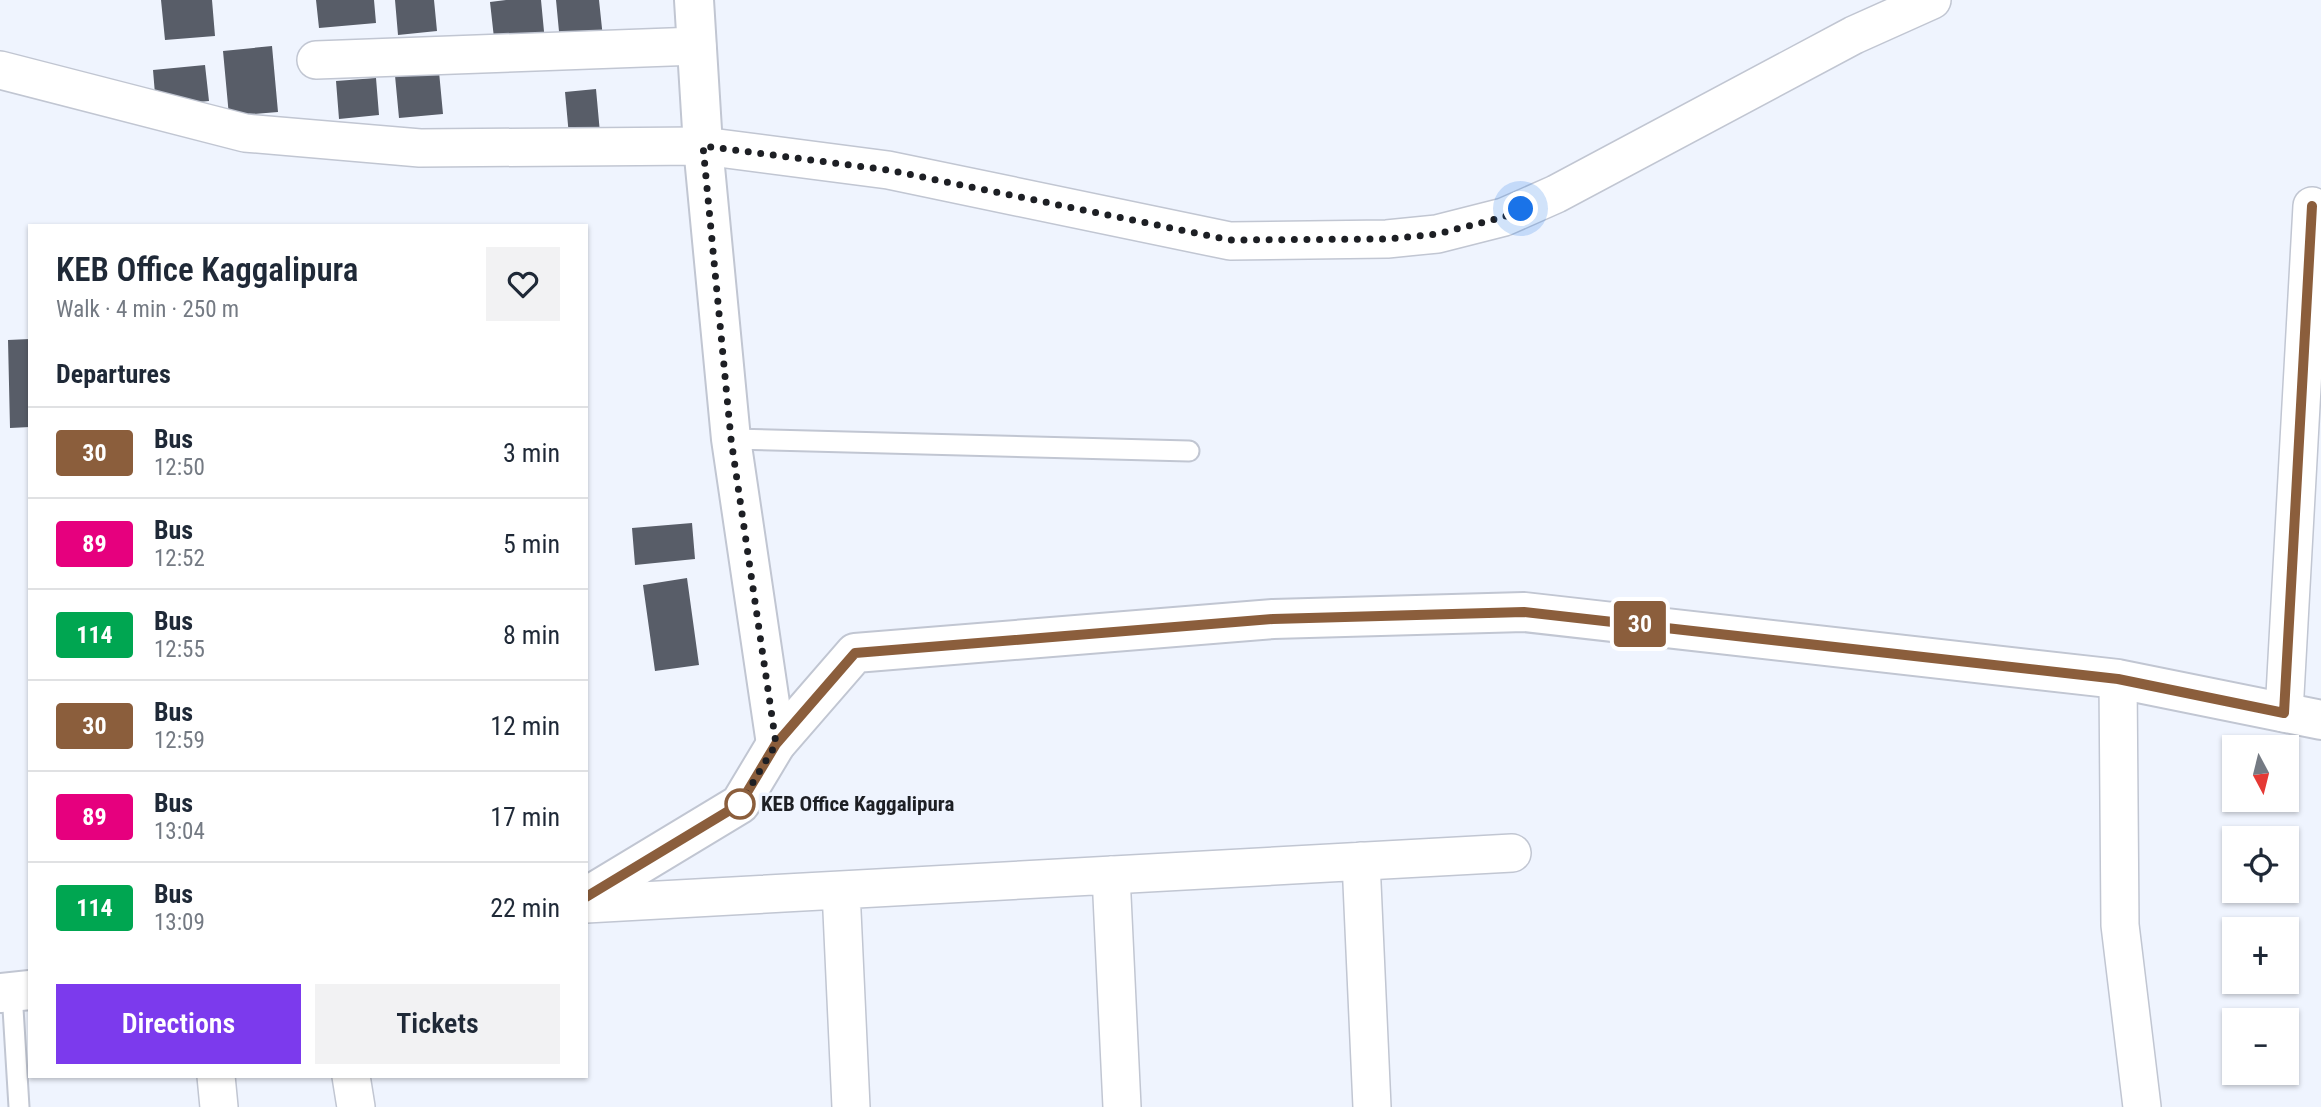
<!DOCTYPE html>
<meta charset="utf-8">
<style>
:root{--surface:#fff;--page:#f2f2f3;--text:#1f2937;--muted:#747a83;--line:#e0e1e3;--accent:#7c3aed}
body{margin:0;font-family:"Roboto Condensed",sans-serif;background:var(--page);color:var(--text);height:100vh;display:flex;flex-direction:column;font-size:26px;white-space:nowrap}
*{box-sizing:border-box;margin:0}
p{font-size:23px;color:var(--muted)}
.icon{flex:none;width:38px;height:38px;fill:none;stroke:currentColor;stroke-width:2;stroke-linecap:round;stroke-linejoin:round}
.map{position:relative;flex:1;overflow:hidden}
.panel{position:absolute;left:28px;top:224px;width:560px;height:854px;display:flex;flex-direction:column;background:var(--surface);border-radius:0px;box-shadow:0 2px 5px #0004}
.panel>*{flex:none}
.badge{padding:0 14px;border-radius:5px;font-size:24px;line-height:46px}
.needle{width:46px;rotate:173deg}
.controls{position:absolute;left:2222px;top:735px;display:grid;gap:14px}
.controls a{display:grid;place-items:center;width:77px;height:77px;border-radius:0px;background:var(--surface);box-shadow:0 2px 5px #0004;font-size:35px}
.you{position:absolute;width:35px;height:35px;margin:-18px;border:5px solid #fff;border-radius:50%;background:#1a73e8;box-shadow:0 0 0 10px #1a73e833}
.map>.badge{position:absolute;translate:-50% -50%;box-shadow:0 0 0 4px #fff}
h2{padding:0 28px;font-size:26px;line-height:63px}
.round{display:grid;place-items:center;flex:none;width:74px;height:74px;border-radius:0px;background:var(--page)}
.head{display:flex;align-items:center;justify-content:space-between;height:119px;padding:0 28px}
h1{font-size:33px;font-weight:600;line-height:52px}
.button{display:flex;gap:14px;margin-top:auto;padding:14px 28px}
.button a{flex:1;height:80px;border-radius:0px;background:var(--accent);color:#fff;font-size:28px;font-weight:600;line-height:80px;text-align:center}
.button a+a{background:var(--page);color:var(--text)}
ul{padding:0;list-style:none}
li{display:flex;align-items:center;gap:21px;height:91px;padding:0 28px;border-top:2px solid var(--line)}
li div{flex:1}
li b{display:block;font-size:26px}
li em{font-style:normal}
li .badge{min-width:77px;font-weight:700;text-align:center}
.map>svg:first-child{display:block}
.building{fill:#585d68}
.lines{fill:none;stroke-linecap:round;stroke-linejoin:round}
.service-casing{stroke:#c1c6d2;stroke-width:23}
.minor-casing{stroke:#c1c6d2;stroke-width:40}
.tertiary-casing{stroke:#c1c6d2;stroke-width:42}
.secondary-casing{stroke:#c1c6d2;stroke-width:42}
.service{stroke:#fff;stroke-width:19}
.minor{stroke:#fff;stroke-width:37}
.tertiary{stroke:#fff;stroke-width:38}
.secondary{stroke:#fff;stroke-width:38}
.line-casing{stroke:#fff;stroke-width:16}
.line{stroke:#8b5e3c;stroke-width:10}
.walk{stroke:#1d1f24;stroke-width:7;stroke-dasharray:0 12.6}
.stop-dot{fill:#fff;stroke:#8b5e3c;stroke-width:3.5}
.labels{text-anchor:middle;stroke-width:7;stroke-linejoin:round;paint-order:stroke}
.stop-label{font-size:21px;font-weight:bold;fill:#1d1f24;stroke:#eff4fe;text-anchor:start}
</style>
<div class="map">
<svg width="2321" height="1107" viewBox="0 0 2321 1107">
<rect width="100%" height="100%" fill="#eff4fe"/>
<path class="building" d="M161 0H212L215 36 165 40Z
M316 0H374L376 23 319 28Z
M395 0H434L437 31 398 35Z
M506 0H541L545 42 495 47 490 2Z
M556 0H599L603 38 560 42Z
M272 46 278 112 229 116 223 51Z
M438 61 443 114 399 118 394 65Z
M205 65 209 101 156 106 153 70Z
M376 78 379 115 339 119 336 81Z
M596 89 600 133 569 136 565 92Z
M30 339V427L10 428 8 340Z
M692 523 695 559 635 565 632 528Z
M687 578 699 665 655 671 643 585Z"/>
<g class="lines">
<defs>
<path id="service" d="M731 439 1189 451
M12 992 19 1107"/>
<path id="minor" d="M316 60 697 46
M0 70 245 133 420 148 703 146 888 170 1230 241 1387 239 1437 234 1504 217 1556 194 1854 35 1932 0
M2118 679 2120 925 2142 1107
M2284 713 2312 206
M1361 861 1372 1107
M1111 875 1122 1107
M841 890 851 1107
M586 904 1512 853
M216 1076 219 1107
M351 1076 356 1107"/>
<path id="tertiary" d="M694 0 703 146 731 439 776 744"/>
<path id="secondary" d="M586 897 740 804 776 744 855 653 1273 619 1524 612 2118 679 2321 720
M0 993 30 990"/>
</defs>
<use href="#service" class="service-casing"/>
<use href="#minor" class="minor-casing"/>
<use href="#tertiary" class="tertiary-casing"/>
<use href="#secondary" class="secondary-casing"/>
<use href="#service" class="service"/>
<use href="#minor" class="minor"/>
<use href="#tertiary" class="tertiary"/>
<use href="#secondary" class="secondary"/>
</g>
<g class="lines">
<defs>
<path id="line" d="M586 897 740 804 776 744 855 653 1273 619 1524 612 2118 679 2284 713 2312 206"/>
</defs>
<use href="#line" class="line-casing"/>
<use href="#line" class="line"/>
<path class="walk" d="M740 804 776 744 731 439 703 146 888 170 1230 240 1387 239 1437 234 1504 217 1521 209"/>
</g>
<circle class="stop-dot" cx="740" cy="804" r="14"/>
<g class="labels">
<g class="stop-label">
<text x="761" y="811">KEB Office Kaggalipura</text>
</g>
</g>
</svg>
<div class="controls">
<a><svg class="needle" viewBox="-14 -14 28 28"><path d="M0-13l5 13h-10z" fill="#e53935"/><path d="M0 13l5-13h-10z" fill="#747a83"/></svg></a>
<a><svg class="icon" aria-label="locate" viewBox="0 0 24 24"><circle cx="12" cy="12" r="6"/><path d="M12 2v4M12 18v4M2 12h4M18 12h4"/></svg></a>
<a>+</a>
<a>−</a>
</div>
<div class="you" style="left:1521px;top:209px"></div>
<b class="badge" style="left:1640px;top:624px;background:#8b5e3c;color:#fff">30</b>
<section class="panel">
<div class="head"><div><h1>KEB Office Kaggalipura</h1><p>Walk · 4 min · 250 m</p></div><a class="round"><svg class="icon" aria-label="heart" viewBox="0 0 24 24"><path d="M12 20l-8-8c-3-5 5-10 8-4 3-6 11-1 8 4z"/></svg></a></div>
<h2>Departures</h2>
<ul>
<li><span class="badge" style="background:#8b5e3c;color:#fff">30</span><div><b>Bus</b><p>12:50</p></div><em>3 min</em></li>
<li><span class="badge" style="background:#e6007e;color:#fff">89</span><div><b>Bus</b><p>12:52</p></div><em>5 min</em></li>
<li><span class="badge" style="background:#00a651;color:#fff">114</span><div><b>Bus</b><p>12:55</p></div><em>8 min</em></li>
<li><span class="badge" style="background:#8b5e3c;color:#fff">30</span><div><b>Bus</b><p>12:59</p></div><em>12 min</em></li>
<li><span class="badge" style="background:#e6007e;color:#fff">89</span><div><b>Bus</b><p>13:04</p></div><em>17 min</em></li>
<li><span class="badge" style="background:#00a651;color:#fff">114</span><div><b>Bus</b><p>13:09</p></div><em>22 min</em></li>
</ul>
<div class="button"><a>Directions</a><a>Tickets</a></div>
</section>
</div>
